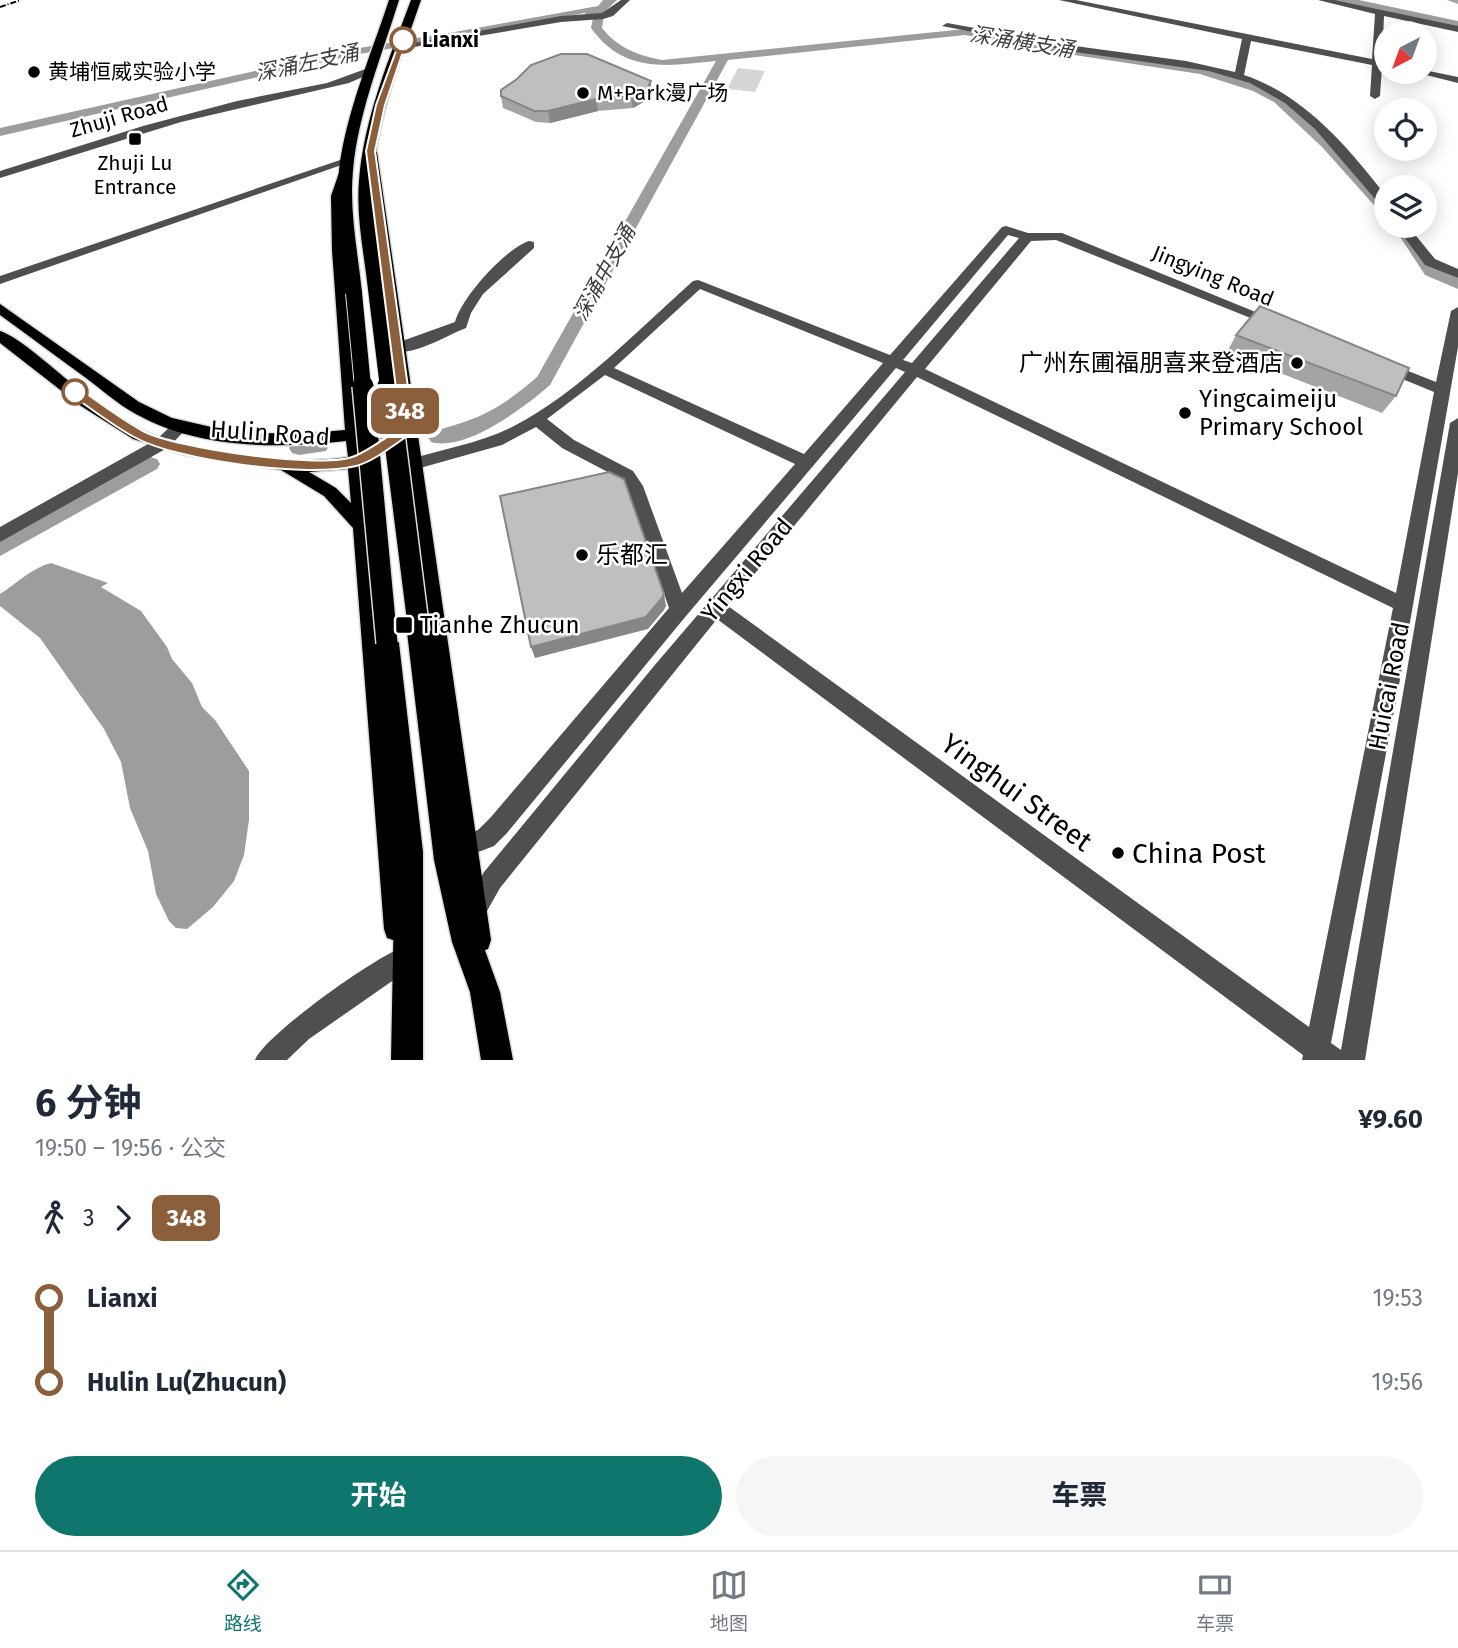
<!DOCTYPE html>
<html lang="zh">
<meta charset="utf-8">
<style>
:root{--surface:#fff;--page:#f6f6f7;--text:#1f2937;--muted:#747a83;--line:#e0e1e3;--accent:#0f766e}
body{margin:0;font-family:"Fira Sans","Noto Sans SC",sans-serif;background:var(--page);color:var(--text);height:100vh;display:flex;flex-direction:column;font-size:26px;white-space:nowrap}
*{box-sizing:border-box;margin:0}
p{font-size:23px;color:var(--muted)}
.icon{flex:none;width:38px;height:38px;fill:none;stroke:currentColor;stroke-width:2;stroke-linecap:round;stroke-linejoin:round}
.map{position:relative;height:1060px;overflow:hidden}
.details{display:flex;flex-direction:column;background:var(--surface);flex:1}
.details>*{flex:none}
.badge{padding:0 14px;border-radius:10px;font-size:24px;line-height:46px}
.needle{width:46px;rotate:221deg}
.fabs{position:absolute;left:1374px;top:21px;display:grid;gap:14px}
.fabs a{display:grid;place-items:center;width:63px;height:63px;border-radius:50%;background:var(--surface);box-shadow:0 4px 18px #0003;font-size:35px}
.map>.badge{position:absolute;translate:-50% -50%;box-shadow:0 0 0 4px #fff}
.legs{display:flex;align-items:center;gap:10px;height:77px;padding:0 35px;font-size:23px}
.legs p{margin-inline-start:auto}
.headline{display:flex;align-items:center;justify-content:space-between;height:119px;padding:0 35px}
h1{font-size:38px;font-weight:700;line-height:52px}
.action{display:flex;gap:14px;margin-top:auto;padding:14px 35px}
.action a{flex:1;height:80px;border-radius:42px;background:var(--accent);color:#fff;font-size:28px;font-weight:700;line-height:80px;text-align:center}
.action a+a{background:var(--page);color:var(--text)}
ul{padding:0 35px;list-style:none}
li{display:flex;align-items:center;gap:24px;height:84px;font-size:26px}
li i{display:grid;place-items:center;width:10px;height:100%;margin:0 9px;background:currentColor}
li i::after{content:'';width:18px;height:18px;margin:-9px;border:5px solid;border-radius:50%;background:var(--surface)}
li p{margin-inline-start:auto}
li:first-child i{background:linear-gradient(#0000 50%,currentColor 0)}
li:last-child i{background:linear-gradient(currentColor 50%,#0000 0)}
.menu{display:flex;justify-content:space-around;align-items:center;height:98px;border-top:2px solid var(--line);background:var(--surface);font-size:19px;color:var(--muted)}
.menu a{display:grid;justify-items:center;gap:4px}
.menu .active{color:var(--accent)}
.map>svg:first-child{display:block}
.green{fill:#d6d6d6}
.water{fill:#9d9d9d}
.lines{fill:none;stroke-linecap:round;stroke-linejoin:round}
.river{fill:#9d9d9d;fill-rule:evenodd}
.major-casing{stroke:#dbdbdb;stroke-width:3}
.highway-casing{stroke:#dbdbdb;stroke-width:3}
.minor{fill:#4f4f4f;fill-rule:evenodd}
.major{fill:#000;fill-rule:evenodd}
.highway{fill:#000;fill-rule:evenodd}
.rail{stroke:#000;stroke-width:2;stroke-dasharray:6 2 1 2;stroke-linecap:butt}
.highway-bridge-far1-casing{stroke:#dbdbdb;stroke-width:18;stroke-linecap:butt}
.highway-bridge-casing{stroke:#dbdbdb;stroke-width:24;stroke-linecap:butt}
.highway-bridge-far1{stroke:#000;stroke-width:16}
.highway-bridge{stroke:#000;stroke-width:21}
.wall{fill:#a4a4a4}
.shaded-wall{fill:#868686}
.building{fill:#bfbfbf;stroke:#868686;stroke-width:2}
.line-1{fill:#8b5e3c;stroke:#fff;stroke-width:2}
.stop-1-dot{fill:#fff;stroke:#8b5e3c;stroke-width:3.5}
.poi-dot{fill:#000;stroke:#fff;stroke-width:2.5}
.labels{text-anchor:middle;stroke-width:5;stroke-linejoin:round;paint-order:stroke}
.far-stop-label{font-size:21px;font-weight:bold;fill:#000;stroke:#fff;text-anchor:start}
.far-water-label{font-size:21px;font-style:italic;fill:#3e3e3e;stroke:#fff}
.far-poi-label{font-size:21px;fill:#000;stroke:#fff;text-anchor:start}
.far-street-label{font-size:21px;fill:#000;stroke:#fff}
.poi-label{font-size:24px;fill:#000;stroke:#fff;text-anchor:start}
.street-label{font-size:24px;fill:#000;stroke:#fff}
.near-street-label{font-size:28px;fill:#000;stroke:#fff}
.near-poi-label{font-size:28px;fill:#000;stroke:#fff;text-anchor:start}
</style>
<div class="map">
<svg width="1458" height="1060" viewBox="0 0 1458 1060">
<rect width="100%" height="100%" fill="#fff"/>
<path class="green" d="M738 68 765 71 755 92 727 89Z"/>
<path class="water" d="M603 0H617L602 14 586 15 585 13 420 42 421 38 598 6Z
M1326 0H1359L1458 21V28Z
M51 563 108 583 101 587 141 611 167 647 172 659 192 683 202 707 215 720 249 771V820L244 855 234 881 213 907 187 929 176 928 169 921 156 894 148 851 130 808 121 762 104 729 40 638 0 606V594C16 584 33 567 51 563Z"/>
<g class="lines">
<path class="river" d="M600 6 605 9 602 28C618 48 637 55 662 60L965 29 1041 44 1202 67 1261 85 1282 96 1332 141 1386 201V214L1381 213 1322 147 1274 102 1253 91 1200 74 1041 50 965 35 728 60 550 385C525 407 466 452 431 442L428 437 431 432C481 418 497 411 537 377L716 61C667 66 624 74 591 28L595 9Z
M446 33 450 34V38L354 55 0 136V128L354 49Z
M1393 226H1407L1437 269 1458 278V289L1425 275Z
M319 439 326 441 329 446 326 451 299 455 292 453 289 448 292 443Z
M150 457 157 459 160 464 157 469 0 556V538Z"/>
<defs>
<path id="major" d="M371 149 377 152 491 940 488 949 479 952 470 949 467 940 445 759 402 442 365 464 408 929 405 938 396 941 387 938 384 929 353 528 324 496 281 470 185 455 133 439 81 406 0 343V331C20 337 63 377 82 392 102 406 123 422 146 432 201 455 289 466 348 457L346 441C273 449 193 449 129 410 114 401 100 388 86 378 57 357 29 336 0 315V304L139 402 172 418 233 432 300 434 345 430 332 250 331 196 340 170 350 168 352 170 343 196 344 250 361 429 399 425 365 152ZM385 438 363 451 362 440ZM348 469 351 503 336 488 309 472Z"/>
<path id="highway" d="M389 0H399C382 55 358 113 353 170 349 211 358 253 362 293L354 298 346 293C342 253 335 210 339 170 346 112 371 55 389 0Z
M411 0H421C401 59 376 119 373 182 371 218 379 254 384 289L376 294 368 289C364 253 356 217 359 181 364 118 389 59 411 0Z
M419 622 427 625 431 632 462 860 482 942 500 992 513 1060H481L470 992 452 942 434 860 407 632 411 625Z
M387 633 395 636 399 643 423 852V1060H391L395 852 375 643 379 636Z"/>
</defs>
<use href="#major" class="major-casing"/>
<use href="#highway" class="highway-casing"/>
<path class="minor" d="M621 0H630L613 16 603 19 561 22 402 49 397 46 561 16 602 13Z
M1059 0H1076L1372 59 1375 14 1318 0H1334L1458 26V32L1384 16 1382 61 1386 62V68L1382 67 1380 96 1375 99 1370 96 1372 65 1251 41 1244 75C1304 95 1348 147 1386 196V208L1382 207 1315 129 1285 103 1250 83 1209 71 1075 52 942 26 947 23 1075 46 1186 61 1235 72 1242 39Z
M371 67 376 70 374 72 349 83 181 122 0 178V171L143 126 237 101 327 83Z
M1424 70 1458 77V83L1414 72Z
M343 159 353 161 0 284V276Z
M1006 226 1028 233H1062L1280 322 1273 326 1268 325 1056 240 1031 241 925 369 1396 593 1434 392 1378 369 1376 366 1383 361 1436 382 1451 311 1458 307V347L1399 685 1331 1043 1341 1050 1450 423 1458 418V473L1365 1060H1302L1303 1055 717 619 500 888 483 918 475 922 467 918 463 910 484 872 654 666 905 372 896 368 686 616 507 833 494 846 468 856 460 853 457 845 460 837 478 830 491 817 669 608 627 488 621 479 562 448 536 427 502 445 413 470 405 464 407 460C443 449 481 443 514 426 578 393 639 329 693 281L698 280 890 355 1002 227ZM1008 235 1019 238 912 363 903 360ZM700 289 883 363 804 454 614 368ZM605 375 795 464 682 593 643 486 633 471 574 440 547 419ZM917 377 1393 608 1309 1027 728 606Z
M1396 226H1408L1435 259 1458 269V278L1425 265Z
M529 241 534 242V248L483 294 471 313 466 328C445 336 413 357 391 351L389 348 391 345 455 322C461 298 505 249 529 241Z
M180 421 188 427 169 447 0 542V527L157 439 174 423Z
M399 949 408 952 411 961 408 970 309 1039 287 1060H255C265 1035 371 960 399 949Z"/>
<use href="#major" class="major"/>
<use href="#highway" class="highway"/>
<path class="rail" d="M0 7 21 0"/>
<defs>
<path id="highway-bridge-far1" d="M376 289 388 387
M354 293 363 387"/>
<path id="highway-bridge" d="M363 386 387 643
M388 386 419 632"/>
</defs>
<use href="#highway-bridge-far1" class="highway-bridge-far1-casing"/>
<use href="#highway-bridge" class="highway-bridge-casing"/>
<use href="#highway-bridge-far1" class="highway-bridge-far1"/>
<use href="#highway-bridge" class="highway-bridge"/>
</g>
<path class="wall" d="M1447 0H1458V4Z
M651 93 647 100 633 108 598 111 550 123 536 122 503 108 501 96Z
M1236 335 1396 396 1382 413 1227 352Z"/>
<path class="shaded-wall" d="M651 81V93L647 100 633 108 631 96Z
M596 99 598 111 550 123 548 111Z
M664 594 666 606 664 610 648 629 535 658 531 647Z"/>
<path class="building" d="M561 54H587L651 81 647 89 631 96 596 99 548 111H534L501 96V90L517 79 531 65Z
M1260 306 1409 368 1396 396 1236 335Z
M609 472 624 479 664 594 662 598 646 617 531 647 500 496Z"/>
<path class="line-1" d="M403 38 407 40 385 105 375 151 414 430 412 433C396 443 375 461 356 466 308 478 177 461 134 437 112 425 92 409 71 395V389H80C100 403 121 419 143 431 175 448 322 470 355 456 371 449 386 437 401 428L366 151 376 105 400 40Z"/>
<g class="stop-1-dot">
<circle cx="403" cy="40" r="12"/>
<circle cx="75" cy="392" r="12"/>
</g>
<g class="poi-dot">
<circle cx="34" cy="72" r="7"/>
<circle cx="583" cy="93" r="7"/>
<rect x="128" y="132" width="14" height="14" rx="3.5"/>
<circle cx="1297" cy="363" r="7"/>
<circle cx="1185" cy="413" r="7"/>
<circle cx="582" cy="555" r="7"/>
<rect x="395" y="616" width="18" height="18" rx="3.5"/>
<circle cx="1118" cy="853" r="7"/>
</g>
<g class="labels">
<g class="far-stop-label">
<text x="422" y="47">Lianxi</text>
</g>
<g class="far-water-label">
<text transform="translate(1022 42) rotate(9)" y="7">深涌横支涌</text>
<text transform="translate(307 63) rotate(-12)" y="7">深涌左支涌</text>
<text transform="translate(604 273) rotate(-61)" y="7">深涌中支涌</text>
</g>
<g class="far-poi-label">
<text x="48" y="79">黄埔恒威实验小学</text>
<text x="597" y="100">M+Park漫广场</text>
<text x="135" y="170" text-anchor="middle">Zhuji Lu<tspan x="135" dy="24">Entrance</tspan></text>
</g>
<g class="far-street-label">
<text transform="translate(119 117) rotate(-16)" y="7">Zhuji Road</text>
<text transform="translate(1213 276) rotate(22)" y="7">Jingying Road</text>
</g>
<g class="poi-label">
<text x="1283" y="371" text-anchor="end">广州东圃福朋喜来登酒店</text>
<text x="1199" y="407">Yingcaimeiju<tspan x="1199" dy="28">Primary School</tspan></text>
<text x="596" y="563">乐都汇</text>
<text x="420" y="633">Tianhe Zhucun</text>
</g>
<g class="street-label">
<text transform="translate(270 433) rotate(4)" y="8">Hulin Road</text>
<text transform="translate(747 570) rotate(-50)" y="8">Yingxi Road</text>
<text transform="translate(1389 686) rotate(-79)" y="8">Huicai Road</text>
</g>
<g class="near-street-label">
<text transform="translate(1017 792) rotate(36)" y="10">Yinghui Street</text>
</g>
<g class="near-poi-label">
<text x="1132" y="863">China Post</text>
</g>
</g>
</svg>
<div class="fabs">
<a><svg class="needle" viewBox="-14 -14 28 28"><path d="M0-13l5 13h-10z" fill="#e53935"/><path d="M0 13l5-13h-10z" fill="#747a83"/></svg></a>
<a><svg class="icon" aria-label="locate" viewBox="0 0 24 24"><circle cx="12" cy="12" r="6"/><path d="M12 2v4M12 18v4M2 12h4M18 12h4"/></svg></a>
<a><svg class="icon" aria-label="layers" viewBox="0 0 24 24"><path d="M12 4l9 5-9 5-9-5zM3 14l9 5 9-5"/></svg></a>
</div>
<b class="badge" style="left:405px;top:411px;background:#8b5e3c;color:#fff">348</b>
</div>
<section class="details">
<div class="headline"><div><h1>6 分钟</h1><p>19:50 – 19:56 · 公交</p></div><b>¥9.60</b></div>
<div class="legs"><svg class="icon" aria-label="walk" viewBox="0 0 24 24"><circle cx="13" cy="4" r="2"/><path d="M13 8l-2 6 4 7M11 14l-3 7M7 12l3-4h3l4 4"/></svg>3<svg class="icon" aria-label="forward" viewBox="0 0 24 24"><path d="M9 5l7 7-7 7"/></svg><b class="badge" style="background:#8b5e3c;color:#fff">348</b></div>
<ul>
<li><i style="color:#8b5e3c"></i><b>Lianxi</b><p>19:53</p></li>
<li><i style="color:#8b5e3c"></i><b>Hulin Lu(Zhucun)</b><p>19:56</p></li>
</ul>
<div class="action"><a>开始</a><a>车票</a></div>
</section>
<nav class="menu">
<a class="active"><svg class="icon" aria-label="directions" viewBox="0 0 24 24"><path d="M12 3l9 9-9 9-9-9zM9 14v-3h6M13 9l2 2-2 2"/></svg>路线</a>
<a><svg class="icon" aria-label="map" viewBox="0 0 24 24"><path d="M3 6l6-2 6 2 6-2v14l-6 2-6-2-6 2zM9 4v14M15 6v14"/></svg>地图</a>
<a><svg class="icon" aria-label="tickets" viewBox="0 0 24 24"><path d="M3 7h18v10H3zM15 7v10"/></svg>车票</a>
</nav>
